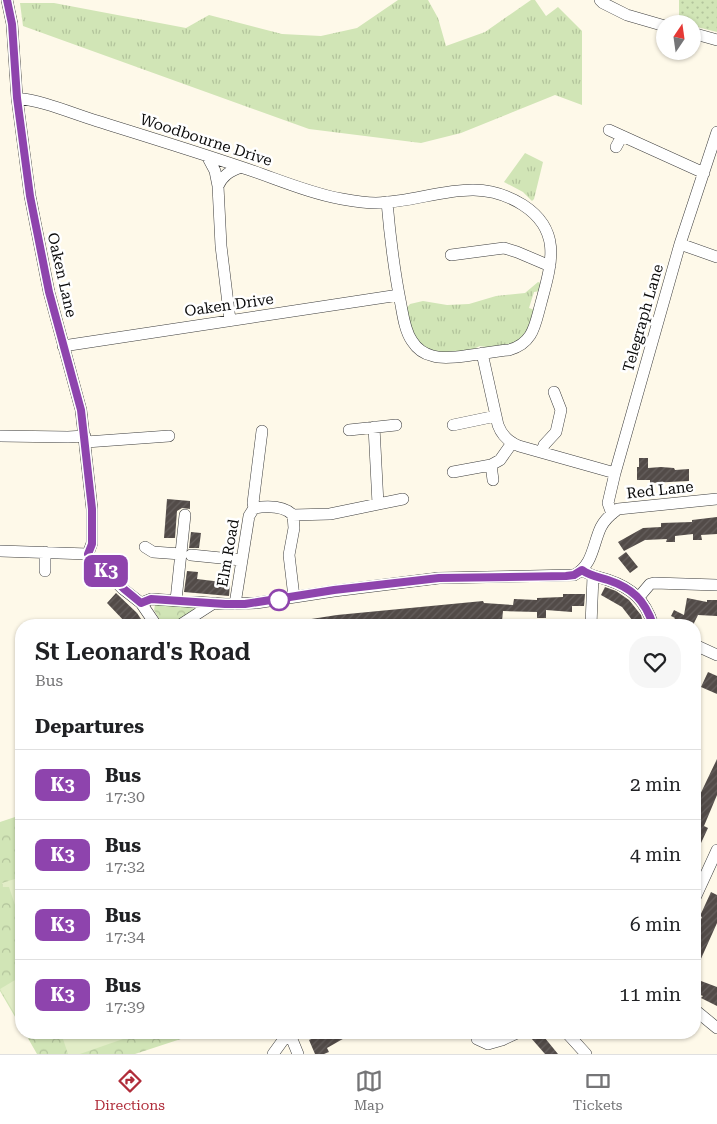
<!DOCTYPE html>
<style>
:root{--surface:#fff;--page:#f6f6f6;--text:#202124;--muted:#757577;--line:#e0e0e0;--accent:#b02d3a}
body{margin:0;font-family:"Roboto Serif",serif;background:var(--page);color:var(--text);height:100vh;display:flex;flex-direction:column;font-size:19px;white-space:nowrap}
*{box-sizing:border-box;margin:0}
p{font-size:16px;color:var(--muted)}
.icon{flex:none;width:28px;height:28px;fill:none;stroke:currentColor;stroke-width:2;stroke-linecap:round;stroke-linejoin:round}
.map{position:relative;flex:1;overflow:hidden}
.panel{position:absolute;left:15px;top:619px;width:686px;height:420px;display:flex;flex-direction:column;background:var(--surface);border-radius:20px;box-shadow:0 1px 4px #0004}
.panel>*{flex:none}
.badge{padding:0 10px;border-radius:8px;font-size:18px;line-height:32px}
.needle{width:32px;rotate:13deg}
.controls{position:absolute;left:656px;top:15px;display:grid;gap:10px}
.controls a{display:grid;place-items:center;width:45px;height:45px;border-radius:50%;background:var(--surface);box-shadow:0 1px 4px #0004;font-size:25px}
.map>.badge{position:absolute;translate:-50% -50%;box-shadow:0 0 0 2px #fff}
h2{padding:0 20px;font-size:19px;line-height:45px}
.round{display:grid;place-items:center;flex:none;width:52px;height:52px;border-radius:20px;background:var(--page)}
.summary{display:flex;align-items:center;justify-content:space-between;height:85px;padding:0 20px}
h1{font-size:24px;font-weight:600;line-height:38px}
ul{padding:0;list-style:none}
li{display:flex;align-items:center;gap:15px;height:70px;padding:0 20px;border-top:1px solid var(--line)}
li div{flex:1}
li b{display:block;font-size:19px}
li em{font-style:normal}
li .badge{min-width:55px;font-weight:700;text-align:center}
.menu{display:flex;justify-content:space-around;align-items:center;height:70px;border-top:1px solid var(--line);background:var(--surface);font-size:14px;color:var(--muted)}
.menu a{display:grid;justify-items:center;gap:2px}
.menu .active{color:var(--accent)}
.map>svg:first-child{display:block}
.grass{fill:url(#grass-tufts)}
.park{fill:url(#park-crowns)}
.garden{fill:url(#garden-dots)}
.pitch{fill:#e2edc7}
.building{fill:url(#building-hatch)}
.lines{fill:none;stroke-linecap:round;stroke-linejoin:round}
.minor-casing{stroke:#3d3d3d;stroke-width:12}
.minor{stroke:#fff;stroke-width:11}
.line-casing{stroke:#fff;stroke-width:11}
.line{stroke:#8e44ad;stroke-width:8}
.stop-dot{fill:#fff;stroke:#8e44ad;stroke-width:2.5}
.labels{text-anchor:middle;stroke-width:5;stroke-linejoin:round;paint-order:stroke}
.street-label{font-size:15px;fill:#0a0a0a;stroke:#fff}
</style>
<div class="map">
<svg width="717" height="1054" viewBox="0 0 717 1054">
<defs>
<pattern id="grass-tufts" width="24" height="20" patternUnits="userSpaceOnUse" patternTransform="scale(1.25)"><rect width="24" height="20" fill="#d1e5b6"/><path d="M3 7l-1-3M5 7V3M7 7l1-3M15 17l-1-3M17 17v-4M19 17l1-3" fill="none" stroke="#b2c39b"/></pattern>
<pattern id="park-crowns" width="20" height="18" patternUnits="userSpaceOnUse" patternTransform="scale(1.25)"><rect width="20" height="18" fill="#d1e5b6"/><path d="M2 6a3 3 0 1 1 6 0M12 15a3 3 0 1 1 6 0" fill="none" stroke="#b2c39b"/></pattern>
<pattern id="garden-dots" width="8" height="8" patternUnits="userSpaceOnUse" patternTransform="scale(1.25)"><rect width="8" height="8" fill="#d1e5b6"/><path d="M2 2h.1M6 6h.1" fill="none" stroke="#b2c39b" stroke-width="1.8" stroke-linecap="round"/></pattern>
<pattern id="building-hatch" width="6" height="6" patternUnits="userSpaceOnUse" patternTransform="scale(1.25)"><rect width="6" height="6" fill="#524b48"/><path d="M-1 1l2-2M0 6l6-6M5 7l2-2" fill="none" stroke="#66605e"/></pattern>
</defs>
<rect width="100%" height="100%" fill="#fef9e9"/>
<path class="grass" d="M398 0H428L438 18 446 46 485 32 531 0H535L546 16 558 7 582 31V105L555 95 461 133 421 143 309 129 23 26 20 3H54L186 28 209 15 282 34 321 36 357 28Z
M525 153 543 162 534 199 532 201 523 192 504 182Z
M538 282 541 283 540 291 534 292 529 308 535 310 533 322 519 343 491 348 480 346 471 350 443 354 426 351 415 339 406 309 410 304 423 301 447 305 469 304 496 296 525 293Z"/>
<path class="park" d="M155 605 195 606V610L182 617 173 625H163L154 610Z
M21 815V1027L0 991V822Z
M25 1033H199L135 1054H37Z"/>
<path class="garden" d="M679 0H717V32L693 26 692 24 679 23Z"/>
<path class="pitch" d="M21 877V923L9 887H3L2 883Z
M20 977 21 1020 19 1021 0 989Z
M61 1033H124L126 1038 80 1054H68Z"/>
<path class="building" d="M639 458H648V468L661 467 674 468 675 470 689 469V481L650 483V480H637V467H639Z
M167 499 190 501V509L182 508 177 511 175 538H164Z
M717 517V534L701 535 702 540H693V534L675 536V542H666L667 539 645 540 624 551 618 542 643 528 661 527V523L692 522V520Z
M191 532 201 533 199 548H189Z
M626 552 638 567 630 573 618 558Z
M187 571 198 572 197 579 230 583 229 596 184 592Z
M605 587 616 591 629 600 641 615 644 625H636L622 607 601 595Z
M116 593 137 613 145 625H128L107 603Z
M563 594H585L584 606H572V612L546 610V618H537V612L503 611 502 621 484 619V621L469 622V621L455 622V625H305V620L337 615 483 601 484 603 513 605 514 599 537 600V598L563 597Z
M687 598 707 602V600H717V616L698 615 693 625H681L673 621 675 618 671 616 674 610 684 615Z
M708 672 717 676V694L701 687Z
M717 759V795L704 826 708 828 695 856V805Z
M711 892 717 895V923L700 961 695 959V949L700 938 695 936V933L702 917 700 916Z
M701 981 717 987V1006L701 998 703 996 696 993Z
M326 1032H355L327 1048 329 1052 324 1054H315L309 1040Z
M538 1032H540L558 1054H545L531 1038Z"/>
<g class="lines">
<defs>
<path id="minor" d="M7 0 12 24 17 98 30 196 49 292 81 410 92 509V543L88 554
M600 0 603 3 627 15 665 26
M692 33 717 40
M17 98C44 101 71 113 97 121 145 136 194 151 241 167 275 178 308 193 342 199 353 201 365 203 376 203 429 202 473 173 523 205 563 231 551 265 541 303 535 324 534 343 509 350 489 351 451 361 433 356 424 354 417 349 412 341 405 331 403 316 401 305 394 270 390 237 387 202
M609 130 704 173
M616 147 622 136
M207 156 215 171 218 186C223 175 230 171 241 167
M218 186 221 246 230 320
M680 244 717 257
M451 255 504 248 517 252 550 266
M63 346 399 295
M482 353 498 425C502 436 509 442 519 446L615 473
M453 425 496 416
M374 427 378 504
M349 430 396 425
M0 436 68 437 85 436
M86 442 169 436
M542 452 544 445 556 432 561 410 554 392
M453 472 491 465
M493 480 491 465 500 460 512 443
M254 508 253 503 262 431
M612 514 608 503 615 473 680 244 717 132
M293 515 330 514 403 499
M145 547 153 552 181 554
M0 551 88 554
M45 552V571
M88 554 123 589 141 603 156 625
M191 555 241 560
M582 570C590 576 599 577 608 580 632 588 645 600 653 625
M639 597 650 584 654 583 717 585
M176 600 185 515
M141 603 151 599 225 604 256 603 334 591 439 578 574 575C593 566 593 543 601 527 605 519 611 514 618 509L717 499
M235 604 249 516 254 508C267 506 284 506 293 515L294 528 289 555 294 597
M180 625 214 603
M591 625 593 576
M695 645 717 655
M695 898 717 850
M695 1010 717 1028
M289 1032 298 1054
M566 1032 586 1054
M477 1039 488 1044 502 1040 519 1032
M273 1054 289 1032"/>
</defs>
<use href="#minor" class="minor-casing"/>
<use href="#minor" class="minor"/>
</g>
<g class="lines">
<defs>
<path id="line" d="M7 0 12 24 17 98 30 196 49 292 81 410 92 509V544L88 554 124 589 141 603 151 599 225 604H245L334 590 439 578 566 576 574 575 582 570C590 576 599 577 608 580 632 588 645 600 653 625"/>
</defs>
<use href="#line" class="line-casing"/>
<use href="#line" class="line"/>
</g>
<circle class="stop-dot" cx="279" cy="600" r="10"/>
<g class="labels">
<g class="street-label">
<text transform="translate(206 140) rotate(18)" y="5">Woodbourne Drive</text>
<text transform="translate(62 275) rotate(77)" y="5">Oaken Lane</text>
<text transform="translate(229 305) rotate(-8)" y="5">Oaken Drive</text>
<text transform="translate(643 318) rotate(-74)" y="5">Telegraph Lane</text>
<text transform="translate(660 490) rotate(-6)" y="5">Red Lane</text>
<text transform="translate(228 553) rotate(-80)" y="5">Elm Road</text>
</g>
</g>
</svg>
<div class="controls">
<a><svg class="needle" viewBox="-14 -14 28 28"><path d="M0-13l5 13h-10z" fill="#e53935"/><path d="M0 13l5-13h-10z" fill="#757577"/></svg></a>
</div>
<b class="badge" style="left:106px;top:571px;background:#8e44ad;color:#fff">K3</b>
<section class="panel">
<div class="summary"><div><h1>St Leonard's Road</h1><p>Bus</p></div><a class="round"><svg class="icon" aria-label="heart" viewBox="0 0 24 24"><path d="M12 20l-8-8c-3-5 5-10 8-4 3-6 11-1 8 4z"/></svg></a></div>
<h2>Departures</h2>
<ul>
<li><span class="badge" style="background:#8e44ad;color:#fff">K3</span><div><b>Bus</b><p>17:30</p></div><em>2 min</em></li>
<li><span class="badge" style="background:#8e44ad;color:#fff">K3</span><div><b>Bus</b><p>17:32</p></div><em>4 min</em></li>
<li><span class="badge" style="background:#8e44ad;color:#fff">K3</span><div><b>Bus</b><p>17:34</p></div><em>6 min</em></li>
<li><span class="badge" style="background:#8e44ad;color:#fff">K3</span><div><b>Bus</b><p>17:39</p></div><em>11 min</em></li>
</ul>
</section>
</div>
<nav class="menu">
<a class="active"><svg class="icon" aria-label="directions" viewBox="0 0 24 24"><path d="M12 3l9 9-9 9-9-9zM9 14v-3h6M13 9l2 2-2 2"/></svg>Directions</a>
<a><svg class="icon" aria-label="map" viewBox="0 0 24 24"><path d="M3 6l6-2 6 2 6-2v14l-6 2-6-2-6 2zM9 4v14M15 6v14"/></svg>Map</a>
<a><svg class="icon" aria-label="tickets" viewBox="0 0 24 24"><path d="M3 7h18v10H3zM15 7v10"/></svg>Tickets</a>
</nav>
